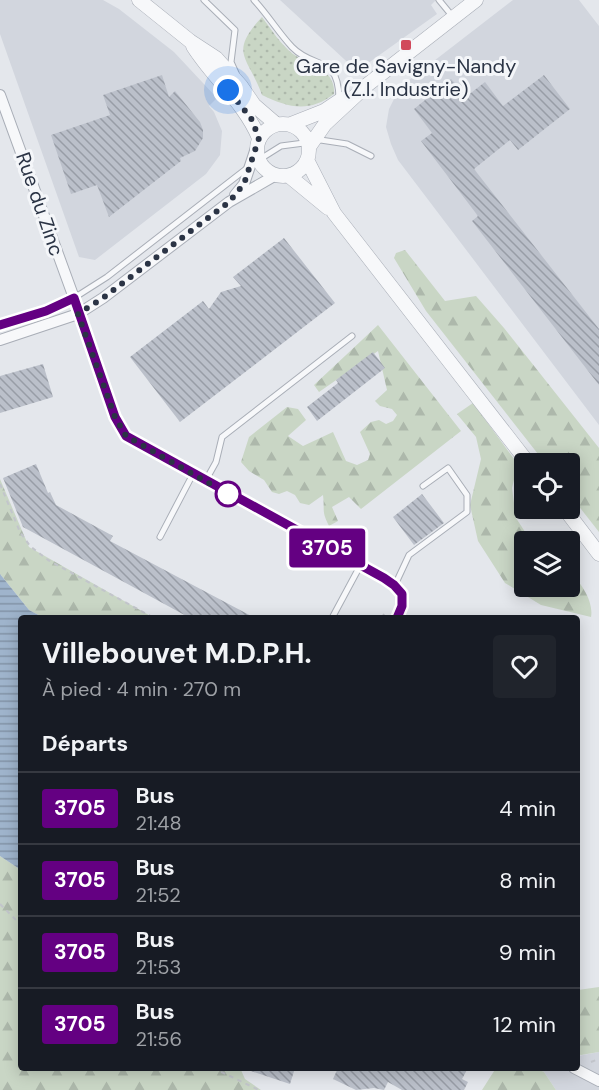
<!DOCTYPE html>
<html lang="fr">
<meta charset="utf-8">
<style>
:root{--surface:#171b24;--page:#20242c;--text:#f1f3f6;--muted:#9ea1a6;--line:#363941}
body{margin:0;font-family:"DM Sans",sans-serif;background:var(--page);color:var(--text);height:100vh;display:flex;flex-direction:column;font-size:22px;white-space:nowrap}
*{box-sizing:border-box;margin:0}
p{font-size:20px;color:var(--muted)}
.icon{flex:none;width:33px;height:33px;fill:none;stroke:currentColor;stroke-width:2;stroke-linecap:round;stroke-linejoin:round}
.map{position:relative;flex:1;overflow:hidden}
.panel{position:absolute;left:18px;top:615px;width:562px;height:456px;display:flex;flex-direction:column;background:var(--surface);border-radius:6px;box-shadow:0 3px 15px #0003}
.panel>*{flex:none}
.badge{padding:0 12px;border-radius:4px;font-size:21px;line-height:39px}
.tools{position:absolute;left:514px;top:453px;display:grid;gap:12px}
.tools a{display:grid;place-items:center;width:66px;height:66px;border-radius:6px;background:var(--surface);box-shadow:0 3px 15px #0003;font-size:30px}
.you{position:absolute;width:30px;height:30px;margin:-15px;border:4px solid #fff;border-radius:50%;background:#1a73e8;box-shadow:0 0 0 9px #1a73e833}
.map>.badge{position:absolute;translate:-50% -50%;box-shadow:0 0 0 3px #fff}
h2{padding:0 24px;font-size:22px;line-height:54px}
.round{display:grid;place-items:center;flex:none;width:63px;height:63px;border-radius:6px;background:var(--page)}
.overview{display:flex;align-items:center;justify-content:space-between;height:102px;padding:0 24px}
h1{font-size:28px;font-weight:700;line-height:45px}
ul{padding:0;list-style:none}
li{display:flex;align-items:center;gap:18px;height:72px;padding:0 24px;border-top:2px solid var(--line)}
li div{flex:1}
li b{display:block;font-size:22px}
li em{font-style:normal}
li .badge{min-width:66px;font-weight:700;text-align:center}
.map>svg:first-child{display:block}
.built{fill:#d2d6de}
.grass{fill:url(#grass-dots)}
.forest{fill:url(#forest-firs)}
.water{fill:url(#water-rules)}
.building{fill:url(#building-back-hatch)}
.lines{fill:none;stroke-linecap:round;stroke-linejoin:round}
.service-casing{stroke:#a9aeb7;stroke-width:7}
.minor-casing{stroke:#a9aeb7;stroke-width:12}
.tertiary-casing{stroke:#a9aeb7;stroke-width:15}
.path{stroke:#c2c5cb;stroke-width:2;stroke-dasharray:4.5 4.5;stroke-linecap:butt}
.service{stroke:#f7f8fa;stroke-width:5}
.minor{stroke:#f7f8fa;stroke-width:10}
.tertiary{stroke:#f7f8fa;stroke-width:14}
.line-casing{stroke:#fff;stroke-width:14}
.line{stroke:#640082;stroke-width:9}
.walk{stroke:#2b3445;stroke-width:6;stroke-dasharray:0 10.8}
.poi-dot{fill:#d1495b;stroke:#f4f6f9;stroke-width:2}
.stop-dot{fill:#fff;stroke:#640082;stroke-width:3}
.labels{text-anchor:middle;stroke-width:6;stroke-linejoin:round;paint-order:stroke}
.poi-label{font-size:20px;fill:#2b3445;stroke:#f4f6f9}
.street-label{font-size:20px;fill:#2b3445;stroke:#f4f6f9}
</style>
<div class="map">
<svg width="599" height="1090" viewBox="0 0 599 1090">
<defs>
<pattern id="grass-dots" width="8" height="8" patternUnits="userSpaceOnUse" patternTransform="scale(1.5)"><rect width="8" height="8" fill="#c9d6c5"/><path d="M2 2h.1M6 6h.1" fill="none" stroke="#adb8ab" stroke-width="1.8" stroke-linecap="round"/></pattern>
<pattern id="forest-firs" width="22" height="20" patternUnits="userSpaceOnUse" patternTransform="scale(1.5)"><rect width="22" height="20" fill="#c9d6c5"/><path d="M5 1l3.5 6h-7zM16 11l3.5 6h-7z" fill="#adb8ab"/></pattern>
<pattern id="water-rules" width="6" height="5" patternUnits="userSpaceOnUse" patternTransform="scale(1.5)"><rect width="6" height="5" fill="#9fb4cc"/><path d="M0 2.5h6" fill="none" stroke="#8293a7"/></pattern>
<pattern id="building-back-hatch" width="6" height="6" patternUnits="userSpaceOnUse" patternTransform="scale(1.5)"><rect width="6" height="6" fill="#bbc0ca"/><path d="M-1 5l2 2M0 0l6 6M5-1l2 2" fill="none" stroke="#989da6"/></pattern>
</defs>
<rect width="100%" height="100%" fill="#e4e7ec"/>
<path class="built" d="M0 0H103L119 9 174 52 217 98 209 106 214 112 222 131 220 155 206 174 95 260 79 257 0 34Z
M280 0H436L431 5 437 14 357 71Z
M513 0H579L599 26V425L398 160 391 144 386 127 389 109 397 93 408 81Z
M599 1052V1090H556L544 1072 536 1068H578V1056Z"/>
<path class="grass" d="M262 17C271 29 281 45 293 54 310 66 336 69 334 94 309 113 289 108 262 95 248 56 228 54 262 17Z"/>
<path class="forest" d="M405 250 445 301 476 296 504 328 599 448V532L570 495V464L545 463 426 311 394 258 396 253Z
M378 325 461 431 361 509 349 497 332 507 338 521 329 526C321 510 325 511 323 495L309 505 300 503 295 495 287 491 279 494 272 492 264 480 249 471 241 462 249 437 287 407 298 409 306 420 288 436 303 446 333 432 346 461 357 465 368 460 370 454 360 432 371 422 379 420 386 424 393 421 397 415 392 409 380 406 375 401 387 390 378 351 319 392 314 385Z
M473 403 514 459 516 472 512 488 516 518 531 541 525 542V586H570V573C581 582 594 602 591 617L541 605 505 583 478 541 470 505 481 459 476 437 457 414Z
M0 479 29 547 154 618H44L29 610 0 574Z
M0 856 21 870V1068H245L241 1070 245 1079 261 1090H0Z
M599 987V1052L581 1055 578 1054V990Z
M496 1068H536L544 1072 556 1090H482Z"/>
<path class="water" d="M0 574 29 610 44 618H21V870L0 856Z"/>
<path class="building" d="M162 75 169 97 175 91 200 122 203 130V138L195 151 180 158 181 161 109 217 97 185 71 194 51 135 110 115 103 95Z
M544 75 570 109 518 150 510 140 474 169 599 329V385L472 221 478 216 421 141 432 133 414 109 451 79 467 96 485 82 503 106Z
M284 238 335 303 180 422 130 357 203 301 209 309 221 292 241 286 233 277Z
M373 352 385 368 317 421 307 407 338 383 336 380Z
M43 364 53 397 0 413V376Z
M36 464 48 493 50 492 56 505 113 536 110 541 255 618H190L23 527 3 478Z
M422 494 444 523 414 545 393 517Z
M248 1068H295L290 1084 248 1070Z
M338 1068H468L462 1079 468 1082 464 1090H402L388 1082 384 1090 374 1088 356 1090 333 1079Z"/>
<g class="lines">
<defs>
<path id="service" d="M204 0 235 30 231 62 236 73
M254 0C268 15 278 32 292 47 314 70 338 54 339 98
M439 0 453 17
M254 163 281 146 304 143 314 139 347 144 371 156
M0 325 46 311 74 298 107 277 246 169
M206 480 216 462 222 437 352 336
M160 537 193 474
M395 585 409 555 467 512V495L448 468 423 486
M332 618 360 566"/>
<path id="minor" d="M0 95 74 298 115 417 126 436 384 578 395 585 402 594V606L397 618
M235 195 244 184 256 148
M0 340 78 314 103 298 229 202 276 175
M574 1068 599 1081"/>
<path id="tertiary" d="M139 0 190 41 216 58 241 86 254 105 276 124
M193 46C213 78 244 102 259 138
M257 150a26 26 0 1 1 52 0a26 26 0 1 1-52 0Z
M291 124 324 111 342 99
M309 147 325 124 367 85 476 0
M307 160 334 213 529 464
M289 176 328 208
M564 508 599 554"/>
</defs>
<use href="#service" class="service-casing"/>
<use href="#minor" class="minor-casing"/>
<use href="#tertiary" class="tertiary-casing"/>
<path class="path" d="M0 484 20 532 30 546 48 560 154 618
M382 618 386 610
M0 904 21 925
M591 1062 599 1059
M213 1068 259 1090"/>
<use href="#service" class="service"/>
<use href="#minor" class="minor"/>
<use href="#tertiary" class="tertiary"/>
</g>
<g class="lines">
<defs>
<path id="line" d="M0 325 46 311 74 298 115 417 126 436 384 578 394 585 402 594V606L397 618"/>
</defs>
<use href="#line" class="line-casing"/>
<use href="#line" class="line"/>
<path class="walk" d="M228 494 126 436 115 417 78 314 103 298 229 202 244 184 259 138 251 118 228 90"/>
</g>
<rect class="poi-dot" x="400" y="39" width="12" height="12" rx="3"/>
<circle class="stop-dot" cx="228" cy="494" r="12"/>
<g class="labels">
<g class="poi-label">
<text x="406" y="73">Gare de Savigny-Nandy<tspan x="406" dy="23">(Z.I. Industrie)</tspan></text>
</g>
<g class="street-label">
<text transform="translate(40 204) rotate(71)" y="7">Rue du Zinc</text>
</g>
</g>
</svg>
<div class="tools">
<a><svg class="icon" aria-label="locate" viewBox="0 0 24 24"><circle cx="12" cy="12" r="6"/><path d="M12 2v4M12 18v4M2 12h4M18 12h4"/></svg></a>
<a><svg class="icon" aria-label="layers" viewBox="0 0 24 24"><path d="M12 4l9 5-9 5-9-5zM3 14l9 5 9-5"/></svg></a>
</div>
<div class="you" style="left:228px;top:90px"></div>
<b class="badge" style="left:327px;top:548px;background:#640082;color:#fff">3705</b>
<section class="panel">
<div class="overview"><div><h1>Villebouvet M.D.P.H.</h1><p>À pied · 4 min · 270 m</p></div><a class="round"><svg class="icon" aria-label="heart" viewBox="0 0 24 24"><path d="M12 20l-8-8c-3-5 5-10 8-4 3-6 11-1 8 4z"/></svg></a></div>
<h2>Départs</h2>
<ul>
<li><span class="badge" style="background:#640082;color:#fff">3705</span><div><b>Bus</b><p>21:48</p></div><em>4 min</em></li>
<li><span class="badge" style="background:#640082;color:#fff">3705</span><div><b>Bus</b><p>21:52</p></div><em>8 min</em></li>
<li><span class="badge" style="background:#640082;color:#fff">3705</span><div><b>Bus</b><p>21:53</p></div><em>9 min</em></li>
<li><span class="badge" style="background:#640082;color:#fff">3705</span><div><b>Bus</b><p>21:56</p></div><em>12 min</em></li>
</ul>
</section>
</div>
